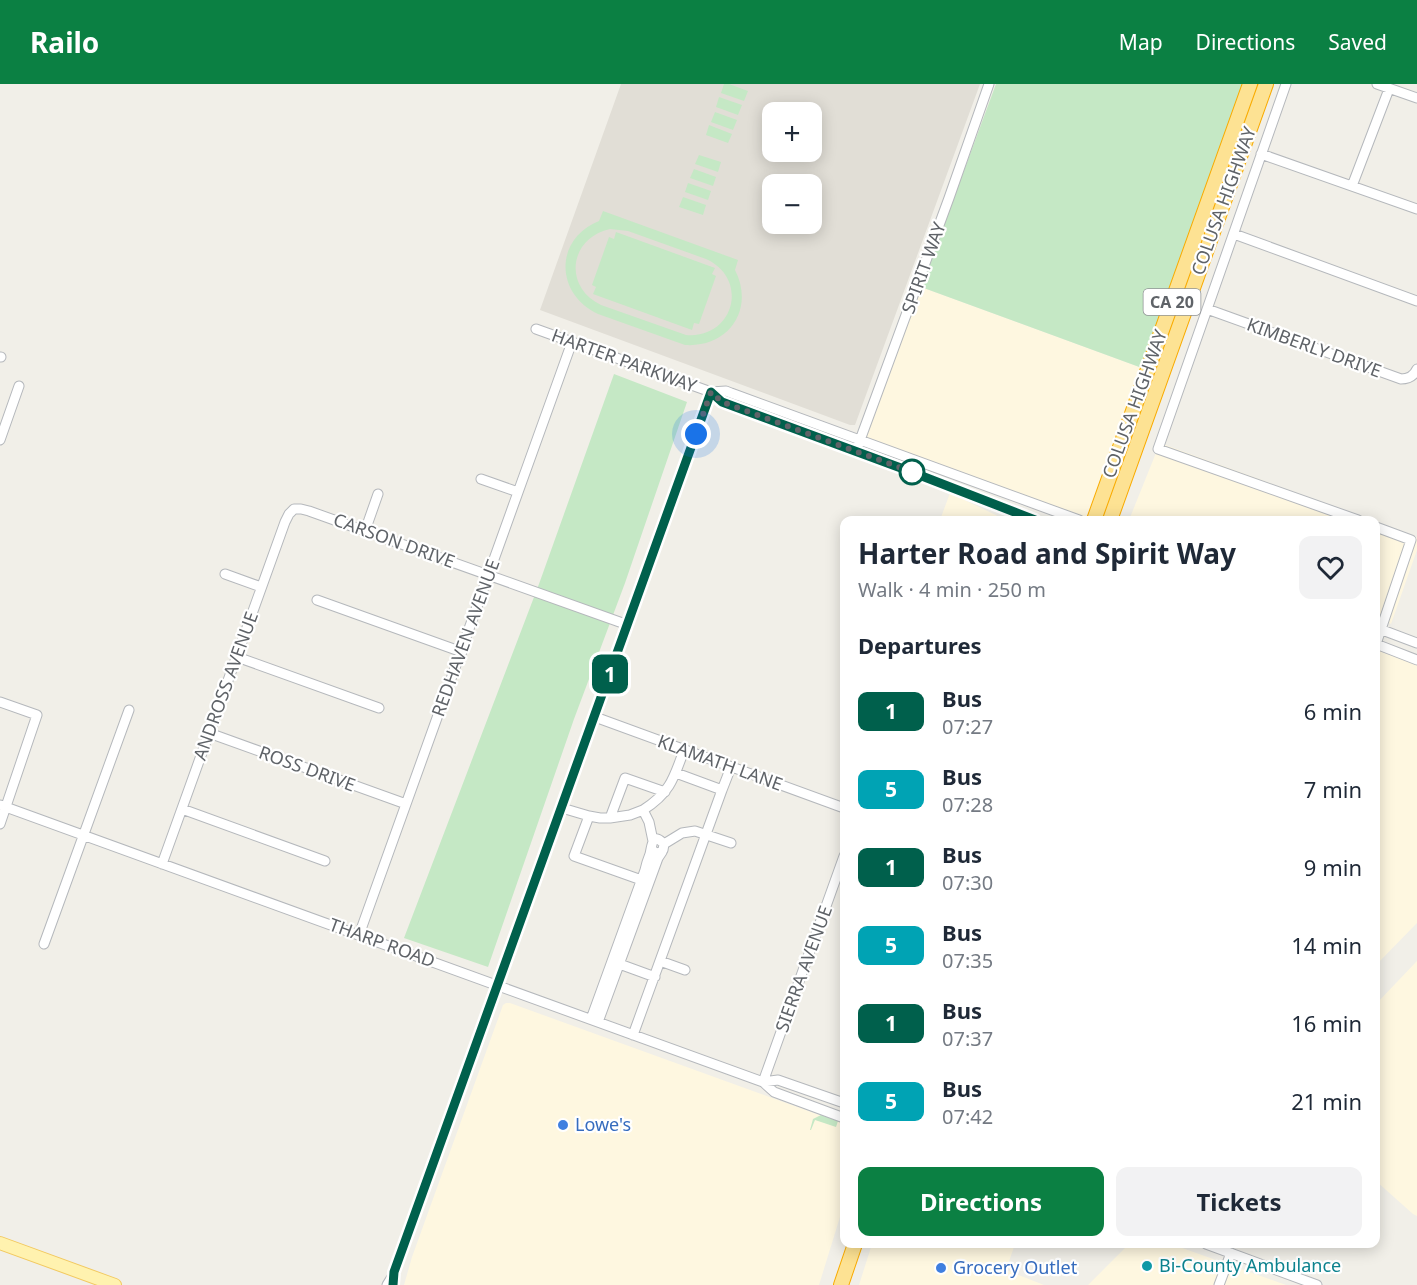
<!DOCTYPE html>
<meta charset="utf-8">
<style>
:root{--surface:#fff;--page:#f2f2f3;--text:#1f2937;--muted:#747a83;--accent:#0b8043}
body{margin:0;font-family:"Noto Sans",sans-serif;background:var(--page);color:var(--text);height:100vh;display:flex;flex-direction:column;font-size:22px;white-space:nowrap}
*{box-sizing:border-box;margin:0}
p{font-size:20px;color:var(--muted)}
.icon{flex:none;width:33px;height:33px;fill:none;stroke:currentColor;stroke-width:2;stroke-linecap:round;stroke-linejoin:round}
.map{position:relative;flex:1;overflow:hidden}
.drawer{position:absolute;left:840px;top:432px;width:540px;height:732px;display:flex;flex-direction:column;background:var(--surface);border-radius:12px;box-shadow:0 3px 15px #0003}
.drawer>*{flex:none}
.badge{padding:0 12px;border-radius:9px;font-size:21px;line-height:39px}
.controls{position:absolute;left:762px;top:18px;display:grid;gap:12px}
.controls a{display:grid;place-items:center;width:60px;height:60px;border-radius:12px;background:var(--surface);box-shadow:0 3px 15px #0003;font-size:30px}
.you{position:absolute;width:30px;height:30px;margin:-15px;border:4px solid #fff;border-radius:50%;background:#1a73e8;box-shadow:0 0 0 9px #1a73e833}
.map>.badge{position:absolute;translate:-50% -50%;box-shadow:0 0 0 3px #fff}
h2{padding:0 18px;font-size:22px;line-height:54px}
.round{display:grid;place-items:center;flex:none;width:63px;height:63px;border-radius:12px;background:var(--page)}
.overview{display:flex;align-items:center;justify-content:space-between;height:102px;padding:0 18px}
h1{font-size:28px;font-weight:700;line-height:45px}
.cta{display:flex;gap:12px;margin-top:auto;padding:12px 18px}
.cta a{flex:1;height:69px;border-radius:12px;background:var(--accent);color:#fff;font-size:24px;font-weight:700;line-height:69px;text-align:center}
.cta a+a{background:var(--page);color:var(--text)}
ul{padding:0;list-style:none}
li{display:flex;align-items:center;gap:18px;height:78px;padding:0 18px}
li div{flex:1}
li b{display:block;font-size:22px}
li em{font-style:normal}
li .badge{min-width:66px;font-weight:700;text-align:center}
header{display:flex;align-items:center;gap:36px;box-sizing:border-box;height:84px;padding:0 30px;background:var(--accent);color:#fff}
header strong{font-size:28px}
nav{display:flex;gap:33px;margin-inline-start:auto;font-size:21px}
.map>svg:first-child{display:block}
.commercial{fill:#fef7e0}
.education{fill:#e1ded6;fill-rule:evenodd}
.green{fill:#c5e8c5;fill-rule:evenodd}
.lines{fill:none;stroke-linecap:round;stroke-linejoin:round}
.minor-casing{stroke:#b5b8bc;stroke-width:11}
.major-casing{stroke:#f2c960;stroke-width:14}
.highway-casing{stroke:#f9ab00;stroke-width:16}
.minor{stroke:#fff;stroke-width:9}
.major{stroke:#fff2af;stroke-width:12}
.highway{stroke:#fde293;stroke-width:14}
.line-casing{stroke:#fff;stroke-width:14}
.line{stroke:#00604c;stroke-width:9}
.walk{stroke:#5f6368;stroke-width:6;stroke-dasharray:0 10.8}
.stop-dot{fill:#fff;stroke:#00604c;stroke-width:3}
.shop-dot{fill:#3f7fe0;stroke:#fff;stroke-width:2}
.culture-dot{fill:#0f9aa8;stroke:#fff;stroke-width:2}
.labels{text-anchor:middle;stroke-width:4.5;stroke-linejoin:round;paint-order:stroke}
.shield{fill:#fff;stroke:#8f9295;stroke-width:1.5}
.shield-label{font-size:16px;font-weight:bold;fill:#5f6368}
.street-label{font-size:18px;fill:#5f6368;stroke:#fff}
.shop-label{font-size:18px;fill:#366cbe;stroke:#fff;text-anchor:start}
.culture-label{font-size:18px;fill:#0d838f;stroke:#fff;text-anchor:start}
</style>
<header>
<strong>Railo</strong>
<nav><a>Map</a><a>Directions</a><a>Saved</a></nav>
</header>
<div class="map">
<svg width="1417" height="1201" viewBox="0 0 1417 1201">
<rect width="100%" height="100%" fill="#f1efe8"/>
<path class="commercial" d="M921 203 1142 284 1089 435 948 387 865 355Z
M1160 359 1371 436H1129Z
M950 409 1006 436H940Z
M1376 438 1417 454V466L1391 540 1376 534Z
M1376 566 1417 581V839L1376 881Z
M1417 877V1132L1413 1130 1376 1097V920Z
M506 919H510L844 1040V1120L819 1201H404L412 1173 503 921Z
M872 1160H1015L1006 1186 1044 1201H859Z
M1129 1160H1171L1286 1201H1088Z"/>
<path class="education" d="M621 0H980L855 341H850L540 226ZM772 28H812V68H772ZM772 100H812V140H772Z"/>
<path class="green" d="M724 0H729L748 7 744 17 721 9Z
M996 0H1244L1142 284 921 203Z
M719 13 742 21 738 31 716 23Z
M715 28 737 36 733 46 711 38Z
M709 41 732 50 728 59 706 51Z
M699 71 721 78 718 88 695 80Z
M694 85 716 93 713 102 690 94Z
M688 99 711 107 708 116 685 108Z
M683 113 706 121 703 131 679 123Z
M603 127 738 176 735 186C755 225 729 264 685 261L598 230C555 210 554 155 599 137ZM610 145 628 147 706 175C750 195 734 255 686 251L601 221C563 203 569 154 610 145Z
M616 148 715 184 712 190 716 192 699 240 694 239 692 246 593 210 596 203 592 201 609 153 614 155Z
M614 290 687 318 625 499 574 635 488 883 404 854 539 500Z
M821 1031 838 1037 836 1043 815 1036 811 1046H810L813 1035Z"/>
<g class="lines">
<defs>
<path id="minor" d="M1286 0 1158 365 1358 436
M1377 0 1417 14
M1261 70 1417 125
M1352 102 1389 5
M1234 150 1417 217
M1207 225 1401 295C1408 295 1414 292 1417 285
M536 245 711 308 726 307 731 309 1079 436
M0 273H1
M711 308 722 318 909 387 1035 436
M0 356 19 302
M856 367 949 114 989 0
M481 395 518 408
M1376 443 1411 456 1376 560
M365 447 378 410
M225 490 261 503
M317 516 462 568
M1377 544 1417 559
M1376 560 1417 576
M237 573 379 624
M0 618 37 631 0 740
M595 633 844 724
M209 649 406 720
M722 706 731 683
M0 721 763 998 774 1008 844 1034
M562 724 589 732
M182 725 325 777
M643 726 630 731 610 734 625 694 665 708
M610 734H600L589 732 574 772 647 798
M653 757 649 738 643 726C670 709 674 694 684 666
M664 760 682 749 695 747 731 759
M162 780 285 438 289 430 294 425H301L309 427 628 541
M359 851 572 258
M44 860 129 626
M660 877 685 886
M614 878 655 893
M591 935 645 786C646 781 648 775 650 770 652 762 652 747 664 760L663 766 659 769 655 768 651 765
M598 938 658 774 662 768
M633 951 722 706 676 689
M763 998 844 772
M763 998 778 996 844 1019
M1206 1160 1317 1201
M387 1201 395 1188 711 308
M1219 1201 1231 1169"/>
<path id="major" d="M0 1159 115 1201"/>
<path id="highway" d="M1094 436 1250 0
M1110 436 1266 0
M841 1201 855 1160"/>
</defs>
<use href="#minor" class="minor-casing"/>
<use href="#major" class="major-casing"/>
<use href="#highway" class="highway-casing"/>
<use href="#minor" class="minor"/>
<use href="#major" class="major"/>
<use href="#highway" class="highway"/>
</g>
<g class="lines">
<defs>
<path id="line" d="M393 1201 394 1188 711 308 722 318 909 387 1035 436"/>
</defs>
<use href="#line" class="line-casing"/>
<use href="#line" class="line"/>
<path class="walk" d="M696 350 711 308 722 318 912 388"/>
</g>
<circle class="stop-dot" cx="912" cy="388" r="12"/>
<g class="shop-dot">
<circle cx="563" cy="1041" r="6"/>
<circle cx="941" cy="1184" r="6"/>
</g>
<circle class="culture-dot" cx="1147" cy="1182" r="6"/>
<g class="labels">
<rect class="shield" x="1143.5" y="205" width="57" height="26" rx="4.5"/>
<g class="shield-label">
<text x="1172" y="224">CA 20</text>
</g>
<g class="street-label">
<text transform="translate(1224 117) rotate(-70)" y="6">COLUSA HIGHWAY</text>
<text transform="translate(924 184) rotate(-70)" y="6">SPIRIT WAY</text>
<text transform="translate(1314 264) rotate(20)" y="6">KIMBERLY DRIVE</text>
<text transform="translate(624 277) rotate(20)" y="6">HARTER PARKWAY</text>
<text transform="translate(1135 320) rotate(-70)" y="6">COLUSA HIGHWAY</text>
<text transform="translate(394 457) rotate(20)" y="6">CARSON DRIVE</text>
<text transform="translate(466 554) rotate(-70)" y="6">REDHAVEN AVENUE</text>
<text transform="translate(226 602) rotate(-70)" y="6">ANDROSS AVENUE</text>
<text transform="translate(720 679) rotate(20)" y="6">KLAMATH LANE</text>
<text transform="translate(307 685) rotate(20)" y="6">ROSS DRIVE</text>
<text transform="translate(382 859) rotate(20)" y="6">THARP ROAD</text>
<text transform="translate(804 885) rotate(-70)" y="6">SIERRA AVENUE</text>
</g>
<g class="shop-label">
<text x="575" y="1047">Lowe's</text>
<text x="953" y="1190">Grocery Outlet</text>
</g>
<g class="culture-label">
<text x="1159" y="1188">Bi-County Ambulance</text>
</g>
</g>
</svg>
<div class="controls">
<a>+</a>
<a>−</a>
</div>
<div class="you" style="left:696px;top:350px"></div>
<b class="badge" style="left:610px;top:590px;background:#00604c;color:#fff">1</b>
<section class="drawer">
<div class="overview"><div><h1>Harter Road and Spirit Way</h1><p>Walk · 4 min · 250 m</p></div><a class="round"><svg class="icon" aria-label="heart" viewBox="0 0 24 24"><path d="M12 20l-8-8c-3-5 5-10 8-4 3-6 11-1 8 4z"/></svg></a></div>
<h2>Departures</h2>
<ul>
<li><span class="badge" style="background:#00604c;color:#fff">1</span><div><b>Bus</b><p>07:27</p></div><em>6 min</em></li>
<li><span class="badge" style="background:#00a3b4;color:#fff">5</span><div><b>Bus</b><p>07:28</p></div><em>7 min</em></li>
<li><span class="badge" style="background:#00604c;color:#fff">1</span><div><b>Bus</b><p>07:30</p></div><em>9 min</em></li>
<li><span class="badge" style="background:#00a3b4;color:#fff">5</span><div><b>Bus</b><p>07:35</p></div><em>14 min</em></li>
<li><span class="badge" style="background:#00604c;color:#fff">1</span><div><b>Bus</b><p>07:37</p></div><em>16 min</em></li>
<li><span class="badge" style="background:#00a3b4;color:#fff">5</span><div><b>Bus</b><p>07:42</p></div><em>21 min</em></li>
</ul>
<div class="cta"><a>Directions</a><a>Tickets</a></div>
</section>
</div>
